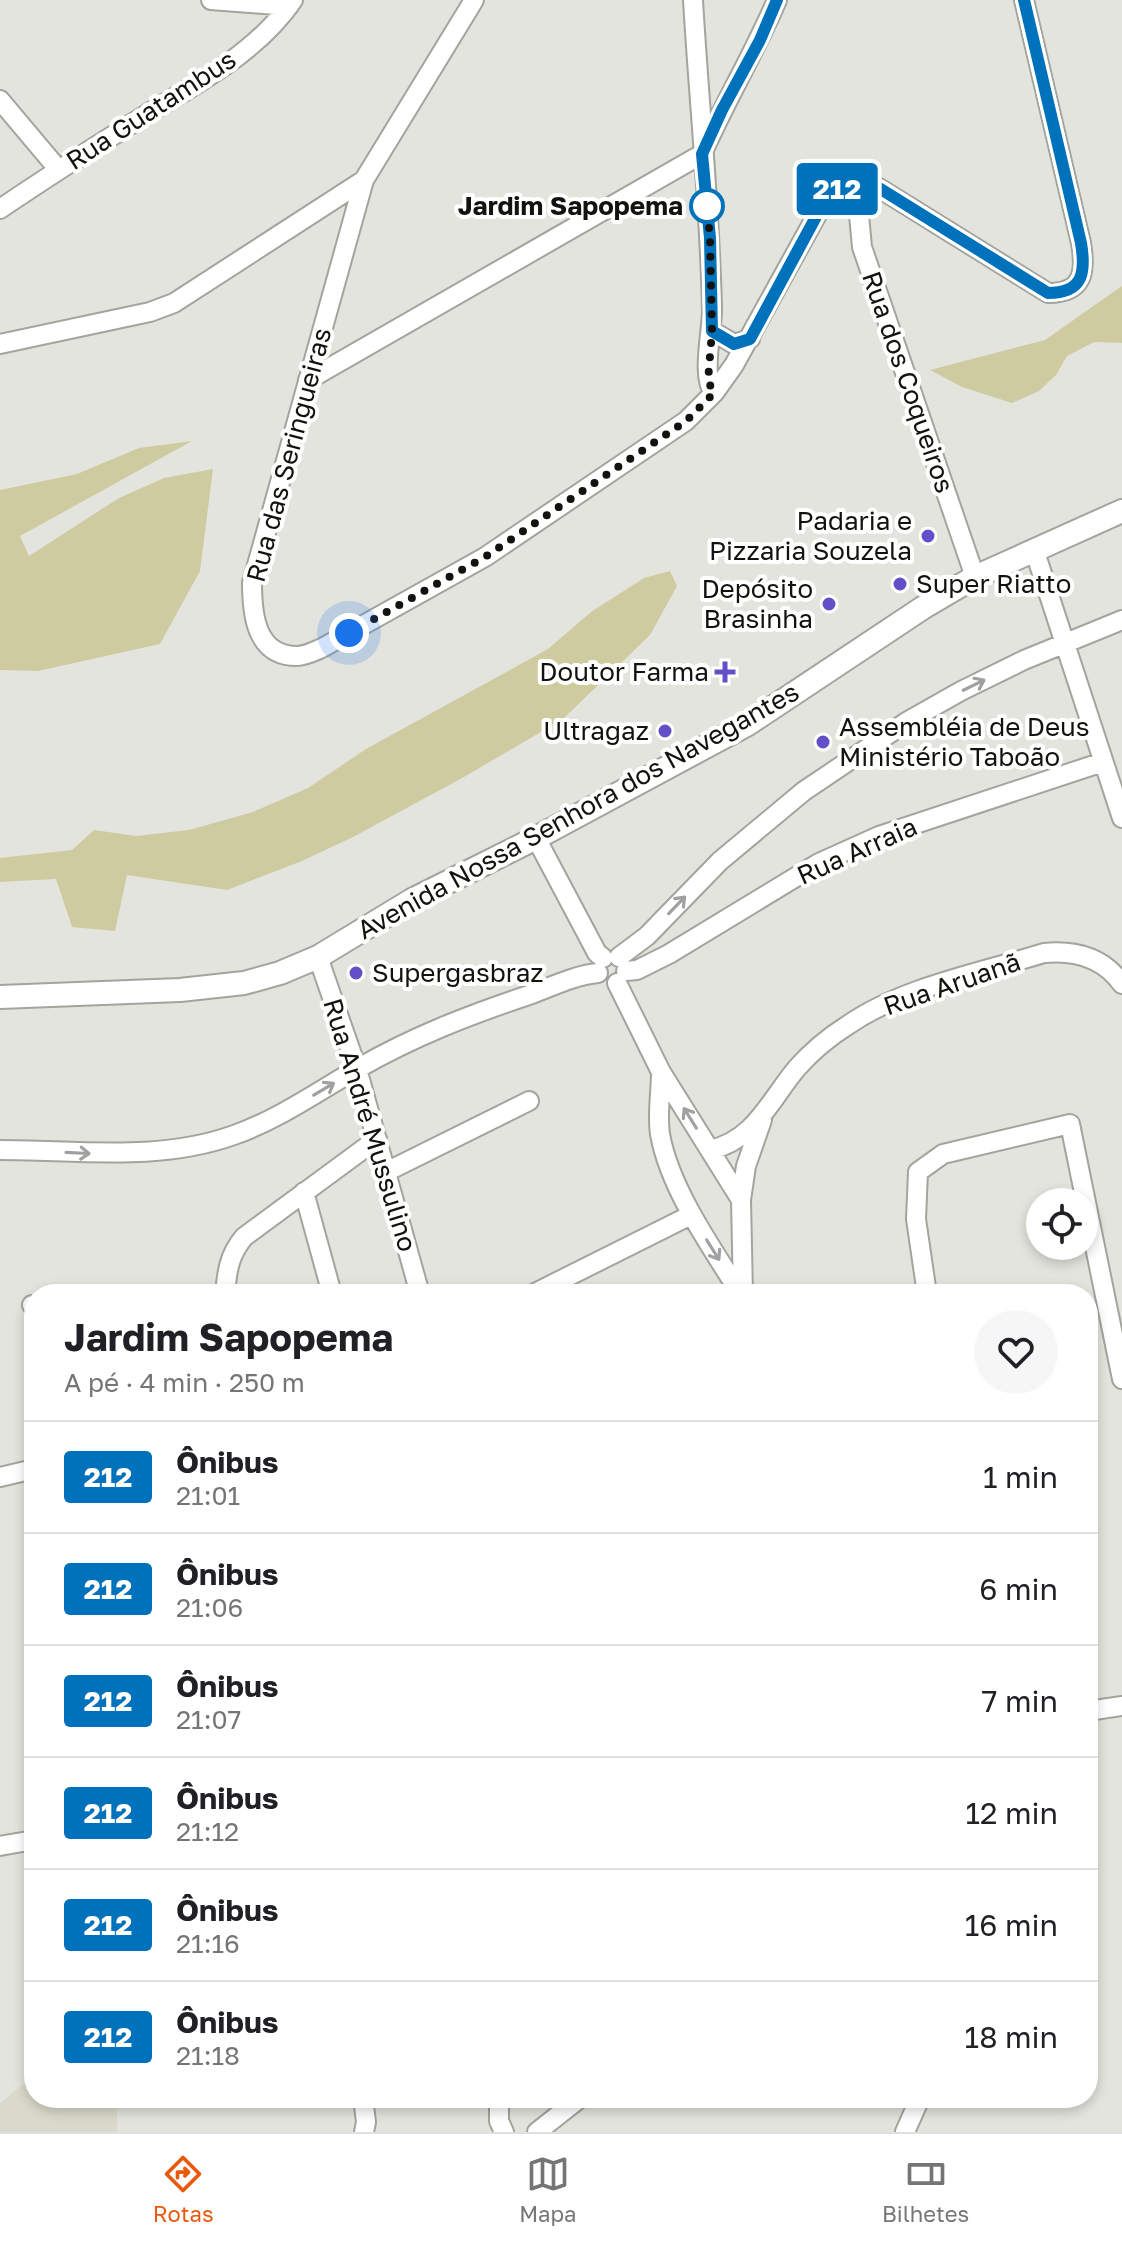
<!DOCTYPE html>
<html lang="pt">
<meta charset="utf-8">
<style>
:root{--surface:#fff;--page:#f6f6f6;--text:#202124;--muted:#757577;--line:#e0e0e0;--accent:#ea580c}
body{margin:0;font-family:"Golos Text",sans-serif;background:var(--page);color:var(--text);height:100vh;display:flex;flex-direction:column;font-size:30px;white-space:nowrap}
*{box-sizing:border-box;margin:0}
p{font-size:26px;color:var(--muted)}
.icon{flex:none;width:44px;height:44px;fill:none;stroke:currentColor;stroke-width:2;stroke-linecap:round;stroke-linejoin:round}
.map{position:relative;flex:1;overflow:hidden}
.sheet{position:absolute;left:24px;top:1284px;width:1074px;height:824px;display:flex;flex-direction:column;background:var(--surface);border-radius:32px;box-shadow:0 4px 12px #0003}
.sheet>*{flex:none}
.badge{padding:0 16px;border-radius:6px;font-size:28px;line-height:52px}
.buttons{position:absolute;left:1026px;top:1188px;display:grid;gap:16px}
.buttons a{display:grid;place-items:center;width:72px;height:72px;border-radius:50%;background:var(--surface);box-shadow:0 4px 12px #0003;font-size:40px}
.you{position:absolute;width:40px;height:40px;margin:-20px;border:6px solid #fff;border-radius:50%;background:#1a73e8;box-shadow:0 0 0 12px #1a73e833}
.map>.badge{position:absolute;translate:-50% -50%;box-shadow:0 0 0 4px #fff}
.round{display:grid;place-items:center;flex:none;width:84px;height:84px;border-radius:42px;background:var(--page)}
.headline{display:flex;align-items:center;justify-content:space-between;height:136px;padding:0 40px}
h1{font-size:38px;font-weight:700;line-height:60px}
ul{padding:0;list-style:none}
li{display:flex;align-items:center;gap:24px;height:112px;padding:0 40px;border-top:2px solid var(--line)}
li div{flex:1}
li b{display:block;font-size:30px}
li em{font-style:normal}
li .badge{min-width:88px;font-weight:700;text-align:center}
.menu{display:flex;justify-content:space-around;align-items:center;height:112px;border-top:2px solid var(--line);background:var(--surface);font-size:22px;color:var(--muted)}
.menu a{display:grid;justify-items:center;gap:4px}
.menu .selected{color:var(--accent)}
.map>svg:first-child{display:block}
.built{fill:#dadacc}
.green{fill:#cecba1}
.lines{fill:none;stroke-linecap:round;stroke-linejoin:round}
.minor-casing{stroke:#a4a49e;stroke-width:22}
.major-casing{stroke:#a4a49e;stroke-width:26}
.minor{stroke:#fff;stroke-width:18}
.major{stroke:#fff;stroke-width:22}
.oneway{stroke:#a0a09f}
.line-casing{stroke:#fff;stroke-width:18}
.line{stroke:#0072bc;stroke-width:12}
.walk{stroke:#12120f;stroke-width:8;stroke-dasharray:0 14.4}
.stop-dot{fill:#fff;stroke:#0072bc;stroke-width:4}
.poi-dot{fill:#6250c8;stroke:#fffffe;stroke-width:3}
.labels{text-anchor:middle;stroke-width:8;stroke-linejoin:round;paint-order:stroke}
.street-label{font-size:26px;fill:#12120f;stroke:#fffffe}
.stop-label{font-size:26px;font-weight:bold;fill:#12120f;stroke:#fffffe;text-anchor:end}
.poi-label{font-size:26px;fill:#12120f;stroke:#fffffe;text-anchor:end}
</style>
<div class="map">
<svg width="1122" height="2132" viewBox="0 0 1122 2132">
<rect width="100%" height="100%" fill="#e4e4de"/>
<path class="built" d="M34 2076V2098H116L118 2132H0V2103Z"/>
<path class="green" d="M1122 286V343L1094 342 1067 356 1056 375 1039 391 1012 403 962 387 930 370 1045 340Z
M192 441 20 536 29 556 119 498 164 478 213 469 200 571 160 644 38 671 0 670V490L77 474 139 448Z
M670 571 677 586 650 635 563 719 464 777 355 836 302 861 227 890 127 875 115 931 72 927 56 879 0 882V858L72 850 94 830 136 836 189 830 253 812 308 788 366 749 548 649 591 612 644 578Z"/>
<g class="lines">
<defs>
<path id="minor" d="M211 0 289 6
M693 0C699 103 710 207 712 310 712 332 701 377 714 393
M0 100 58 169
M364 180 252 583C252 615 256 656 297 656 305 656 315 651 322 648L485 557 686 421 714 393 734 365 824 202C839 186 858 181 879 188L1048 293C1083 293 1086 273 1081 243L1024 0
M862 184 859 215 862 247 975 577
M0 209C47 177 96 146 144 116 197 83 257 53 293 0
M712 331 734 344 750 339
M0 344 150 312 174 303 364 180 474 0
M308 380 702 154C725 102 754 53 777 0
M1035 552 1122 818
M536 838 597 953 603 958
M318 957 357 1069 420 1294
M619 957 647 936 720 861 804 791 908 721 961 691 1024 660 1122 620
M626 971 637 970 669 954 819 863 879 836 1103 762
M617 983 661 1072 741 1200 743 1294
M661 1072C661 1092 657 1114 660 1134 669 1187 712 1249 741 1294
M0 1150C78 1150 159 1162 234 1135 279 1119 317 1092 357 1069 412 1037 469 1015 529 995 551 987 575 975 598 973
M710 1150C755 1140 770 1100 797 1068 812 1051 829 1037 848 1025 903 987 980 973 1044 953 1075 950 1103 957 1122 984
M386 1172 529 1101
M304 1192 332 1294
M741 1200 746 1166 762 1120
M225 1294C227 1271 229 1255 244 1237L377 1139
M533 1294 691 1215
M927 1294 916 1219 918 1172 943 1154 1070 1124 1122 1379
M32 1305H34
M0 1477 34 1469
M1088 1711 1122 1706
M0 1846 34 1840
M363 2098 366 2122 364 2132
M499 2098V2121L504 2132
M537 2132 580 2098
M905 2132 920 2098"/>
<path id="major" d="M0 997 180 990 244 983 280 973 318 957 412 900 536 838 748 724 924 607 975 577 1122 511"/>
</defs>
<use href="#minor" class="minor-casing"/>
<use href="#major" class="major-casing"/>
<use href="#minor" class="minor"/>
<use href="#major" class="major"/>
</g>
<defs><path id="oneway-shaft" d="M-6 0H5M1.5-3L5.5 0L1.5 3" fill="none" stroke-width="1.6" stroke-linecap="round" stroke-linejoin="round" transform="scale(2)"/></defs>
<g class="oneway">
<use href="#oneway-shaft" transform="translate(974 685) rotate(-26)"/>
<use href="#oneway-shaft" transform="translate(677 905) rotate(-46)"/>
<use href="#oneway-shaft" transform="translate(324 1089) rotate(-31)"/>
<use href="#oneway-shaft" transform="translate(690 1118) rotate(-122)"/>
<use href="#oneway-shaft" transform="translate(78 1153) rotate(3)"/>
<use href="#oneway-shaft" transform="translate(713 1250) rotate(58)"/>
</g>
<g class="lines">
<defs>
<path id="line" d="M777 0 760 40 722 110 702 154 710 238 712 331 734 344 750 339 824 202C840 186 858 181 879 188L1048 293C1083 293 1086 273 1081 243L1024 0"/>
</defs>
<use href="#line" class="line-casing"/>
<use href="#line" class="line"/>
<path class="walk" d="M349 633 485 557 686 421 714 393 708 381 712 331 710 238 707 206"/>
</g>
<circle class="stop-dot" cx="707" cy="206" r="16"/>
<g class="poi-dot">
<circle cx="928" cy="536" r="8"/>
<circle cx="900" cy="584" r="8"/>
<circle cx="829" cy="604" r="8"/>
<path d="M721 660h8v8h8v8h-8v8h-8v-8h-8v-8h8z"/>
<circle cx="665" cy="731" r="8"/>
<circle cx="823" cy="742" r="8"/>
<circle cx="356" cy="973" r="8"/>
</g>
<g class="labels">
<g class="street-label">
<text transform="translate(151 110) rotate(-33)" y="9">Rua Guatambus</text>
<text transform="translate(908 382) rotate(71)" y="9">Rua dos Coqueiros</text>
<text transform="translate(289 455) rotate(-75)" y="9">Rua das Seringueiras</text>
<text transform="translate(578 811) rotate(-29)" y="9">Avenida Nossa Senhora dos Navegantes</text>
<text transform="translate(857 851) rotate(-24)" y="9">Rua Arraia</text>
<text transform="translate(952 984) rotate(-19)" y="9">Rua Aruanã</text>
<text transform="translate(370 1125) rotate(73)" y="9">Rua André Mussulino</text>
</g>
<g class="stop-label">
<text x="683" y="215">Jardim Sapopema</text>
</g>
<g class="poi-label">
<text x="912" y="530">Padaria e<tspan x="912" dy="30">Pizzaria Souzela</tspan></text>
<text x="916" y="593" text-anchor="start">Super Riatto</text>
<text x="813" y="598">Depósito<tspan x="813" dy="30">Brasinha</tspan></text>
<text x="709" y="681">Doutor Farma</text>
<text x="839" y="736" text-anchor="start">Assembléia de Deus<tspan x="839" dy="30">Ministério Taboão</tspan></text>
<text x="649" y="740">Ultragaz</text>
<text x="372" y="982" text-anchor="start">Supergasbraz</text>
</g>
</g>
</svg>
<div class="buttons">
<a><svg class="icon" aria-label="locate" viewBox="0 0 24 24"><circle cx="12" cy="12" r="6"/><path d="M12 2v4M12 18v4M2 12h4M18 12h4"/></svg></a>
</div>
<div class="you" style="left:349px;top:633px"></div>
<b class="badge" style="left:837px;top:189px;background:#0072bc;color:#fff">212</b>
<section class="sheet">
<div class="headline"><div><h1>Jardim Sapopema</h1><p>A pé · 4 min · 250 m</p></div><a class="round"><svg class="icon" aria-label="heart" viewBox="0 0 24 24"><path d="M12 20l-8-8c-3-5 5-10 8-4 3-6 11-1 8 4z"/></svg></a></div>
<ul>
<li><span class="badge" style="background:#0072bc;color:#fff">212</span><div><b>Ônibus</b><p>21:01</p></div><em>1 min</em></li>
<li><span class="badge" style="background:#0072bc;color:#fff">212</span><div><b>Ônibus</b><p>21:06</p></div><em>6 min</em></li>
<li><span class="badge" style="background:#0072bc;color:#fff">212</span><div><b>Ônibus</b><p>21:07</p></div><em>7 min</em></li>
<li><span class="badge" style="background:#0072bc;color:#fff">212</span><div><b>Ônibus</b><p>21:12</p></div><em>12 min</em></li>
<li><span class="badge" style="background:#0072bc;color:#fff">212</span><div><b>Ônibus</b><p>21:16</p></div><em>16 min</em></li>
<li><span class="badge" style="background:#0072bc;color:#fff">212</span><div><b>Ônibus</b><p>21:18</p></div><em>18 min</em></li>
</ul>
</section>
</div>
<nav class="menu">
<a class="selected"><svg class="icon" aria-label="directions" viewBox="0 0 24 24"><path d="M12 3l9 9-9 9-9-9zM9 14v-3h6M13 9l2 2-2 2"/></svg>Rotas</a>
<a><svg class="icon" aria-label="map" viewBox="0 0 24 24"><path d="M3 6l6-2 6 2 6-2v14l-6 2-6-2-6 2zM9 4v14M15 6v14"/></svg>Mapa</a>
<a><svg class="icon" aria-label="tickets" viewBox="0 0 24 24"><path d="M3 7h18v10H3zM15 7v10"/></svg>Bilhetes</a>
</nav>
